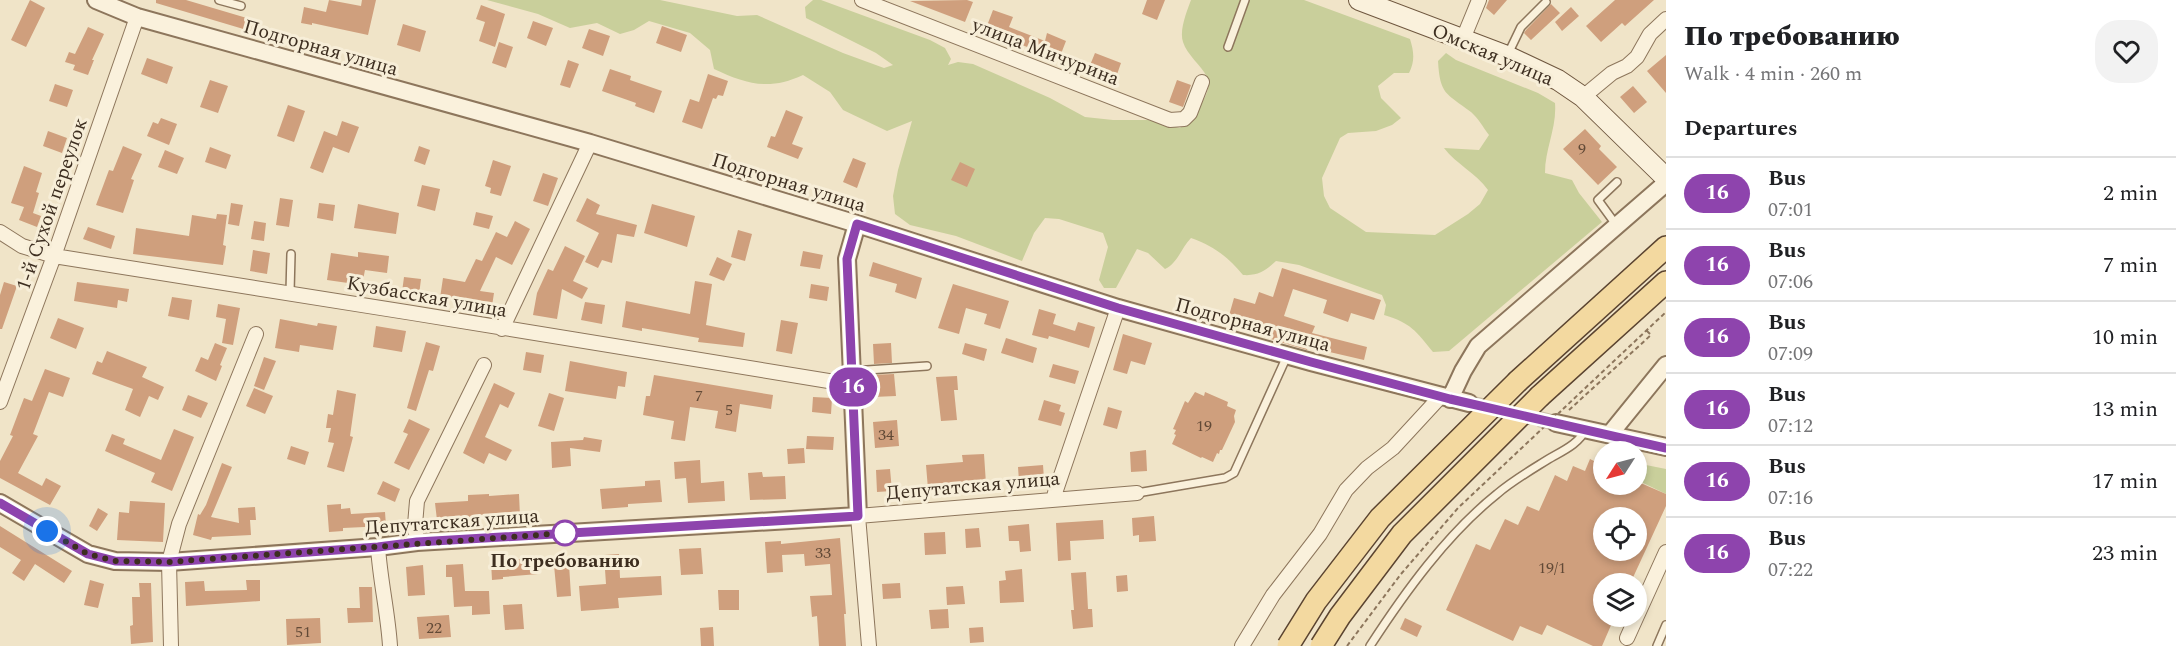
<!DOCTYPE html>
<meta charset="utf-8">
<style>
:root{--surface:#fff;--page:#f2f2f2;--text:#202124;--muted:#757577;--line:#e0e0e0}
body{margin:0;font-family:Spectral,serif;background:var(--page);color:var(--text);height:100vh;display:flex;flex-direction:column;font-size:22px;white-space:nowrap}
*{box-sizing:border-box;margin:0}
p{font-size:20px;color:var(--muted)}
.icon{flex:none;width:33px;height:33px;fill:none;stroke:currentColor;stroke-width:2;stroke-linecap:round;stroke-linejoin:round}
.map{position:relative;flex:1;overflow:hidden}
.drawer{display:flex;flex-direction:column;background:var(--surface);width:510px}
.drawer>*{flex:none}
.badge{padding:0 12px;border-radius:20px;font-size:21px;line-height:39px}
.needle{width:39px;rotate:234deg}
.controls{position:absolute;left:1593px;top:441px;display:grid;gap:12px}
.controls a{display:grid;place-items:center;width:54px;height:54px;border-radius:50%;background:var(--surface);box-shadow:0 3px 9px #0003;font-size:30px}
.you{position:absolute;width:30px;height:30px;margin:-15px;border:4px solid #fff;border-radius:50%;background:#1a73e8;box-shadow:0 0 0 9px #1a73e833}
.map>.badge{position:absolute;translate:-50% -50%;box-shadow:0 0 0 3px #fff}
h2{padding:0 18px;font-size:22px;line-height:54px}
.round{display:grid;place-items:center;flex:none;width:63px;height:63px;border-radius:24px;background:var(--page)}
.summary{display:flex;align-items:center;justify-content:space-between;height:102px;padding:0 18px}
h1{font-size:28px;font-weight:800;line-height:45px}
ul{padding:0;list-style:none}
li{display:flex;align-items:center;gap:18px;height:72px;padding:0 18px;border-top:2px solid var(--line)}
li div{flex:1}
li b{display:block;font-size:22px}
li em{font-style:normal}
li .badge{min-width:66px;font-weight:700;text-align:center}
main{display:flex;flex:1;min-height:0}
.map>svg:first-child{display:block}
.green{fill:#c9cf9b}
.building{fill:#cf9f7d;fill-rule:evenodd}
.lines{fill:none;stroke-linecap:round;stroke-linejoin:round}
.tertiary-tunnel{stroke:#ccc0a6;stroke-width:16;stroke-dasharray:16 8;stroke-linecap:butt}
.service-casing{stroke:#8d765c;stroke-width:10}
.minor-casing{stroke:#8d765c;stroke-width:16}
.tertiary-casing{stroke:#8d765c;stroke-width:20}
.secondary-casing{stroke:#6f573f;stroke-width:22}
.primary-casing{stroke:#5b4430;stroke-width:24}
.path{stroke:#8d765c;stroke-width:2;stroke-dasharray:4.5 3;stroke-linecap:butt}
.service{stroke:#faf1dc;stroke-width:7}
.minor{stroke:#faf1dc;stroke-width:14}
.tertiary{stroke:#faf1dc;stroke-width:16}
.secondary{stroke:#faf1dc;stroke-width:20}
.primary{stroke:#f3d9a0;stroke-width:21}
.primary-bridge-casing{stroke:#5b4430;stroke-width:24;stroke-linecap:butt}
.path-bridge{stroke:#8d765c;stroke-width:2;stroke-dasharray:4.5 3;stroke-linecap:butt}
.primary-bridge{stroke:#f3d9a0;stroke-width:21}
.line-casing{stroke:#fff;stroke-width:14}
.line{stroke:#8e44ad;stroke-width:9}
.walk{stroke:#3d2e20;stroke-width:6;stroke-dasharray:0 10.8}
.stop-dot{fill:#fff;stroke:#8e44ad;stroke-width:3}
.labels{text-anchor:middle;stroke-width:6;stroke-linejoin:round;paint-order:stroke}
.number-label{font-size:16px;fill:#624a37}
.street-label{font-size:20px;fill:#3d2e20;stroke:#f7eed8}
.stop-label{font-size:20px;font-weight:bold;fill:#3d2e20;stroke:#f7eed8}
</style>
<main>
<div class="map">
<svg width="1666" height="646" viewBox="0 0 1666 646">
<rect width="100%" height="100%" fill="#f0e4c8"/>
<path class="green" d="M487 0H660L737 16 757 15 843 53 884 68 893 65 876 53 806 18 805 7 813 0H821L930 40 945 48 951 59 948 65 958 62 973 64 1050 98 1085 117 1113 120H1148L1180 128C1191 119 1215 92 1207 77 1201 65 1187 55 1183 42 1179 30 1187 11 1191 0H1304L1410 39C1414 52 1415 61 1409 73H1394L1378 86 1381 98 1401 118 1392 125 1376 131 1348 133 1340 138 1322 178 1324 196 1330 208 1366 232 1435 235 1468 214 1480 204 1488 190C1476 173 1456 164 1444 148L1479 150 1489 135C1483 127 1478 118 1471 112 1446 93 1440 95 1438 61L1446 53 1456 60 1538 93 1555 103C1557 128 1545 148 1545 173L1572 180 1579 193 1602 222 1449 351 1433 352C1416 331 1411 323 1384 315L1386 305 1382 295 1299 265 1276 261C1265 271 1259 276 1243 275 1228 257 1214 246 1191 238 1181 248 1178 263 1165 269L1148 253 1137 249 1116 288H1104L1099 280 1108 247 1103 233 1059 219 1045 218 1034 233 1022 261 956 236 910 225 895 214 893 196 898 170 912 121 887 131 843 110 830 92 803 75C769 91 746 84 714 69L710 50 690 33 649 21 634 30 620 34 597 23 570 28 538 14Z
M1636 463 1666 469V494L1637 480Z"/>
<path class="building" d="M30 0 45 8 26 47 11 40Z
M156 0H186L260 22 257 33 156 3Z
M329 0 361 6 362 0H376L368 35 312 23V25L301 23 304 7 326 12Z
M967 0 973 2 965 22 910 1Z
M1147 0H1165L1157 20 1142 14Z
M1489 0H1507L1494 15 1486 8Z
M1615 0H1654L1625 26 1622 23 1601 42 1586 26Z
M1551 4 1560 13 1531 40 1524 33 1526 30Z
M481 5 505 14 495 47 479 41 485 22 476 19Z
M1571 7 1579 16 1562 31 1555 22Z
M993 10 1013 17 1009 27 1045 41 1047 33 1066 41 1059 59 985 31Z
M533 21 553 28 546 46 527 38Z
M403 24 426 31 420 52 397 45Z
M662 26 687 35 681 52 656 43Z
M88 27 104 34 92 60H94L88 75 73 70 75 65 65 62 69 52 75 54Z
M589 29 610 36 603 56 582 48Z
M499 42 513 47 506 68 492 63Z
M1095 53 1121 63 1115 80 1088 70Z
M1666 55V93L1647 71Z
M147 58 173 67 167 84 141 74Z
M568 60 579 64 570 88 560 85Z
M610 69 631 76 630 80 662 91 654 113 635 106 636 103 602 91Z
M708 74 728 81 723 96 718 95 716 99 713 98 702 129 682 122 690 99 699 102Z
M210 80 228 86 218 113 200 107Z
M1177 80 1191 85 1183 107 1169 102Z
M55 84 73 90 67 107 49 101Z
M1633 86 1647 102 1634 113 1620 97Z
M288 105 305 111 294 142 277 136Z
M786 110 803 117 792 144 803 148 798 159 767 147 771 136 775 137Z
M161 118 177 124 169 145 147 136 153 122 158 124Z
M342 121 359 127 349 153 333 147 323 173 310 168 324 131 337 136Z
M1585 129 1601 146 1599 149 1617 167 1598 185 1563 149Z
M48 131 67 138 62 153 43 146Z
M123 146 142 154 131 179 134 180 123 213 96 205 109 170 113 171Z
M419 146 430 150 425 165 414 161Z
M210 147 231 155 226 169 205 162Z
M165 150 184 158 177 174 158 167Z
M853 158 866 163 857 188 843 182Z
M493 160 511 166 501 196 490 193 491 188 485 186Z
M960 162 975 169 967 187 951 180Z
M24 166 42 173 36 192 39 193 33 213 41 216 37 227 19 220 24 207 11 203Z
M543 173 558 178 548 206 533 201Z
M422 185 440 189 435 211 417 206Z
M280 198 293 200 289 227 276 225Z
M587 198 600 205 596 214 637 225 634 237 617 234 612 263 602 260 598 268 585 262 599 233 576 221Z
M231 203 243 205 239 226 228 224Z
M319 203 335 205 333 221 317 218Z
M358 204 399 213 396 234 354 228Z
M652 204 695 216 687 247 644 233Z
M476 212 493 216 489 229 473 225Z
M217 214 227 215 223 245 226 246 223 265 133 254 136 228 189 236 192 215 216 219Z
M254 221 266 223 264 241 251 239Z
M515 221 530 229 512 265 496 257 480 291 494 293 492 306 440 298 443 278 465 282 476 259 482 261 496 232 507 237Z
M88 227 115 236 111 249 83 239Z
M738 230 752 234 745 261 731 257Z
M565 246 585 256 573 281 588 288 582 299 562 289 557 319 533 315 537 293 548 269 553 271Z
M253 250 270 253 267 274 250 271Z
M803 251 823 255 820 269 800 266Z
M358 252 389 256 387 273 365 270 362 285 327 280 331 253 358 257Z
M717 257 732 264 724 281 709 275Z
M873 262 922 278 916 299 895 292 897 284 869 276Z
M1282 268 1381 300 1374 320 1351 313 1348 322 1323 313 1327 300 1293 289 1284 316 1315 326 1312 333 1367 347 1364 360 1308 347 1307 350 1287 344 1261 336 1263 330 1228 319 1234 298 1255 304 1259 292 1273 297Z
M404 277 421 279 419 295 402 292Z
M695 281 712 284 706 325 745 333 743 347 698 342 699 338 642 328V331L622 327 626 301 690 314Z
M4 282 17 286 2 329H0V295Z
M77 282 129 289 127 302 118 300 117 308 74 301Z
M811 284 829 287 827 301 809 298Z
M953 284 1009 301 1000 329 984 324 987 314 966 308 959 334 938 328Z
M172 297 192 300 189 320 168 316Z
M585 302 605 305 602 324 581 320Z
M218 304 240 308 233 345 222 343 226 319 216 317Z
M1039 309 1056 314 1053 324 1075 331 1078 322 1095 327 1089 348 1049 336 1048 339 1032 335Z
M58 318 84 328 76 349 50 338Z
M280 319 317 326 318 323 337 326 333 350 300 345 299 352 275 348Z
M781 320 798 323 792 354 776 351Z
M376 326 406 331 402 352 373 347Z
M1123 334 1152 343 1145 365 1131 361 1127 374 1113 370Z
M1006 338 1037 348 1033 363 1001 353Z
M426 342 440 346 433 371 429 370 416 411 407 408Z
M215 343 227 348 220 365 222 366 216 381 195 371 201 357 208 360Z
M891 343 892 363 874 364 873 344Z
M965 343 987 349 984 361 962 354Z
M107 351 147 367 142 377 164 387 158 400 149 396 140 417 125 410 133 389 92 374 97 361 102 363Z
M526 352 544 355 541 373 523 370Z
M264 357 276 361 264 390 254 386Z
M570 361 627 372 625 387 618 386 616 399 565 391Z
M1053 364 1079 371 1075 384 1049 377Z
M45 369 70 378 63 397 49 392 33 434 38 436 18 473 42 486 46 478 61 486 50 505 0 478V461L13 436 10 435 24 398 32 401Z
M894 374 896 396 873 397 871 375Z
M654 375 773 395 771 409 740 404 736 432 715 428 718 411 690 407 685 441 671 439 674 421 643 415 646 396H650Z
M957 376 958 390H954L957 420 941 421 936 377Z
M494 383 515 393 508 408 500 404 485 437 512 450 506 461 489 453 484 464 463 453Z
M254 388 273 396 265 414 246 406Z
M337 390 356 394 350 436 353 437 344 472 327 467 334 443 328 442 331 428H326L328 414 333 415Z
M1195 392 1204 396 1205 392 1228 402 1227 406 1236 410 1234 416 1235 422 1222 450H1220L1219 454 1217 453 1213 462 1202 457 1201 458 1172 444 1176 435 1174 434 1176 430 1173 429 1185 401 1188 403Z
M549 393 564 398 554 431 538 426Z
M188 395 208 403 201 418 182 410Z
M813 397 832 398 831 414 812 412Z
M1044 400 1061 405 1059 411 1065 413 1061 426 1038 420Z
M1108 407 1122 411 1117 429 1103 425Z
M409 419 430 429 409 470 394 463 408 434 403 432Z
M897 420 899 446 875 448 873 422Z
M174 429 194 437 172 491 151 482 155 473 105 451 112 434 125 439 123 444 161 460Z
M807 436 834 437 833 450 806 449Z
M584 437 602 440 600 452 570 448 571 466 552 468 551 442 583 440Z
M291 446 309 452 305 465 287 459Z
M804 448 805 463 788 464 787 449Z
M1146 450 1147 471 1131 472 1130 452Z
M984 454 986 484 928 489 926 465 963 462 962 455Z
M1590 459 1604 466V484H1636V481L1666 494V506L1630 584H1604V616H1615L1602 646H1593L1547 625 1542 635 1520 626 1513 641 1446 610 1476 544 1490 550 1505 519 1518 525 1527 506 1539 511 1555 475 1567 481 1573 466 1585 471ZM1604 518H1636V550H1604Z
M700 460 701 483 724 481 725 501 688 503 686 478 675 479 674 462Z
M222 463 232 467 211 517 239 523 238 508 255 507 256 520H250L251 535 212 537 211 540 193 535 198 514 200 515 206 505Z
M1043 465 1044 479 1019 481 1018 467Z
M890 469 892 491 877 492 876 470Z
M762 472 763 477 785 476 786 499 750 500 748 473Z
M660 480 662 502 628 504V507L602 509 600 489 645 486V481Z
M383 481 400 489 395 502 377 494Z
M489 494V496L519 494 520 516 437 520 435 503 468 501V495Z
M130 501 165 503 163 542 117 540 119 512 129 513Z
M341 504V509L350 508 351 514 385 512 386 526 343 528V531L329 532 327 505Z
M98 508 108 514 97 531 89 526Z
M1154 516 1156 541 1139 542V535L1133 536 1132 518Z
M1103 520 1104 539 1070 541 1071 560 1058 561 1056 523Z
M1029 524 1031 551 1020 552 1019 541H1009L1008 526Z
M0 526 72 571 64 583 35 564 24 581 12 573 21 560 0 547Z
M979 528 981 547 966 548 965 529Z
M945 532 946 554 925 555 924 533Z
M840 538 846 614H844L846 646H819L817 616 812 617 810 596 832 595 830 564 805 566 804 554 782 555 783 572 767 573 765 542 781 541V544Z
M701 548 703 574 681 575 679 549Z
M619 554 620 578 661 576 662 595 618 598 619 608 581 611 579 586 606 584 604 555Z
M537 557 538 574 503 577V579L492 580 491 562Z
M463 564 465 591H489L490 614 472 615V606L454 607 452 577H446V565Z
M569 564 571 596 557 597 554 565Z
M423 565 425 595 408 596 406 567Z
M1022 569 1024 602 1000 603 999 581 1006 580 1005 571Z
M1086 572 1088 609H1092L1093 627 1073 629 1071 610H1074L1071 573Z
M1127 575 1128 591 1117 592 1116 576Z
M90 580 104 584 98 608 84 605Z
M246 580H260V601L186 606 185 582 204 581 205 591 247 590Z
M139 583H151L153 642 131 644 130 626 133 625 132 597H140Z
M900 583 901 598 883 599 882 584Z
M963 586 965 604 947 605 946 587Z
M359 587H372L373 622 348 623 347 608H360Z
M718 590H739V610H719Z
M522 604 524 629 505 630 503 605Z
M948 609 949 628 931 629 929 610Z
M449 615 451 637 419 639 417 617Z
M320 618 321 643 287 645 286 619Z
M1405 618 1422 626 1417 637 1400 629Z
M713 627 714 646H701L700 628Z
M983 627 984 642 970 643 969 628Z"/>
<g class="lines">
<path class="tertiary-tunnel" d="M1469 403 1556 423"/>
<defs>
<path id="service" d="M219 0 241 6
M1228 47 1245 0
M1508 54 1521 27 1546 2
M1617 226 1598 200 1617 182
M290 292 291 254
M852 371 927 366
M1137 493 1225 478 1234 473 1287 356
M1370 646C1405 592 1447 534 1497 494 1512 481 1531 470 1547 460 1562 451 1578 445 1586 429
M1657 646 1666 625"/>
<path id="minor" d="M862 0 1170 120 1184 119 1190 113 1202 82
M1463 39 1479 0
M1583 97 1612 73 1627 66 1637 57 1650 34 1666 19
M0 232 22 246 54 256C321 297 586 342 853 385
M502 329 590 143
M0 402 54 256 137 17
M1053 499 1118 308
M417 542 415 525 417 501 484 365
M378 547C380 580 388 613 390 646
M1627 638 1666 552
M171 646 169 562 179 524 256 334
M869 646 858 516 1137 493
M1242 646 1273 595 1320 534 1346 490 1367 468 1393 448 1441 396"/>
<path id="tertiary" d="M96 0 137 17 590 143 857 224 1118 308 1311 362 1469 403
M1450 399 1463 371 1478 346 1666 183
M1556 423 1666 447
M1610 434 1666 365
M0 503 88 554 115 561 169 562 378 547 417 542 858 516 847 259 857 224"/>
<path id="secondary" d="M1359 0 1507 56 1558 80 1583 97 1666 178"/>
<path id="primary" d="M1518 381 1666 247
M1540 396 1666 282"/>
</defs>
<use href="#service" class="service-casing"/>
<use href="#minor" class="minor-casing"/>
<use href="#tertiary" class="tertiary-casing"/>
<use href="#secondary" class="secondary-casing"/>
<use href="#primary" class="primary-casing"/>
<path class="path" d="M1563 409 1666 312
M1569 410 1651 335 1647 331"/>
<use href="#service" class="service"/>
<use href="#minor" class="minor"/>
<use href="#tertiary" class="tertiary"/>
<use href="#secondary" class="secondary"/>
<use href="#primary" class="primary"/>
<defs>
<path id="primary-bridge" d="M1288 646 1316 601 1380 518 1518 381
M1321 646 1340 616 1402 534 1540 396"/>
</defs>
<use href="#primary-bridge" class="primary-bridge-casing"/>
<path class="path-bridge" d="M1347 646 1401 574 1458 508 1561 411"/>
<use href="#primary-bridge" class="primary-bridge"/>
</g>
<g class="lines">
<defs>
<path id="line" d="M0 503 88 554 115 561 169 562 378 547 417 542 858 516 847 259 857 224 1118 308 1311 362 1450 399 1666 448"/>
</defs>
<use href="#line" class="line-casing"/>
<use href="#line" class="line"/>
<path class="walk" d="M47 531 88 554 115 561 169 562 565 533"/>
</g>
<circle class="stop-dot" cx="565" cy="533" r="12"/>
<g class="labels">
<g class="number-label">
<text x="1582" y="154">9</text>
<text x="699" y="401">7</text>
<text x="729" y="415">5</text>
<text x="1204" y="431">19</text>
<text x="886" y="440">34</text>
<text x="823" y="558">33</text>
<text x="1552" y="573">19/1</text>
<text x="434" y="633">22</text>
<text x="303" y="637">51</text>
</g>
<g class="street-label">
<text transform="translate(321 47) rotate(16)" y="7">Подгорная улица</text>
<text transform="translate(1046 51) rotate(21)" y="7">улица Мичурина</text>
<text transform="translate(1493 54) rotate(23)" y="7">Омская улица</text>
<text transform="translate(789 182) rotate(17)" y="7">Подгорная улица</text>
<text transform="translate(51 204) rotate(-71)" y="7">1-й Сухой переулок</text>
<text transform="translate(427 296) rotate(10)" y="7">Кузбасская улица</text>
<text transform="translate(1253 324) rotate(15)" y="7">Подгорная улица</text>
<text transform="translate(973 485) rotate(-5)" y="7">Депутатская улица</text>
<text transform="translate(452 521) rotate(-4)" y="7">Депутатская улица</text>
</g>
<g class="stop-label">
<text x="565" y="567">По требованию</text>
</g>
</g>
</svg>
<div class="controls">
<a><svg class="needle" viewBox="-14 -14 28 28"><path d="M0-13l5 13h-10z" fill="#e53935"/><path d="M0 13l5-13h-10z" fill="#757577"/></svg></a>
<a><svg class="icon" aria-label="locate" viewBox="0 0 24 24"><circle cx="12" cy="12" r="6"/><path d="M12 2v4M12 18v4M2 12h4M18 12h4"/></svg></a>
<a><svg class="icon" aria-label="layers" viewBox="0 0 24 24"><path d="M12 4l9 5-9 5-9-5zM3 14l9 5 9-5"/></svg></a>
</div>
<div class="you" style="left:47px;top:531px"></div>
<b class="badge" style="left:853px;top:387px;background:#8e44ad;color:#fff">16</b>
</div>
<section class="drawer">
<div class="summary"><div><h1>По требованию</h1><p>Walk · 4 min · 260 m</p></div><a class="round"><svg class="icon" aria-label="heart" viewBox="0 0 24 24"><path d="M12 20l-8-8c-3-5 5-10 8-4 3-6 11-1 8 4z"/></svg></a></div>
<h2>Departures</h2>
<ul>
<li><span class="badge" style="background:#8e44ad;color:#fff">16</span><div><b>Bus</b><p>07:01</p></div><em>2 min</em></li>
<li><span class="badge" style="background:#8e44ad;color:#fff">16</span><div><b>Bus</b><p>07:06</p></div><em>7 min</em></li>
<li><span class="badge" style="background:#8e44ad;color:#fff">16</span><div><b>Bus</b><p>07:09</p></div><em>10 min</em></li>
<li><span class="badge" style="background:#8e44ad;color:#fff">16</span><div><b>Bus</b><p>07:12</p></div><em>13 min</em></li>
<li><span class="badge" style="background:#8e44ad;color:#fff">16</span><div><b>Bus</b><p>07:16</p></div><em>17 min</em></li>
<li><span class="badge" style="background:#8e44ad;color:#fff">16</span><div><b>Bus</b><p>07:22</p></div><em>23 min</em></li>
</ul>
</section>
</main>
